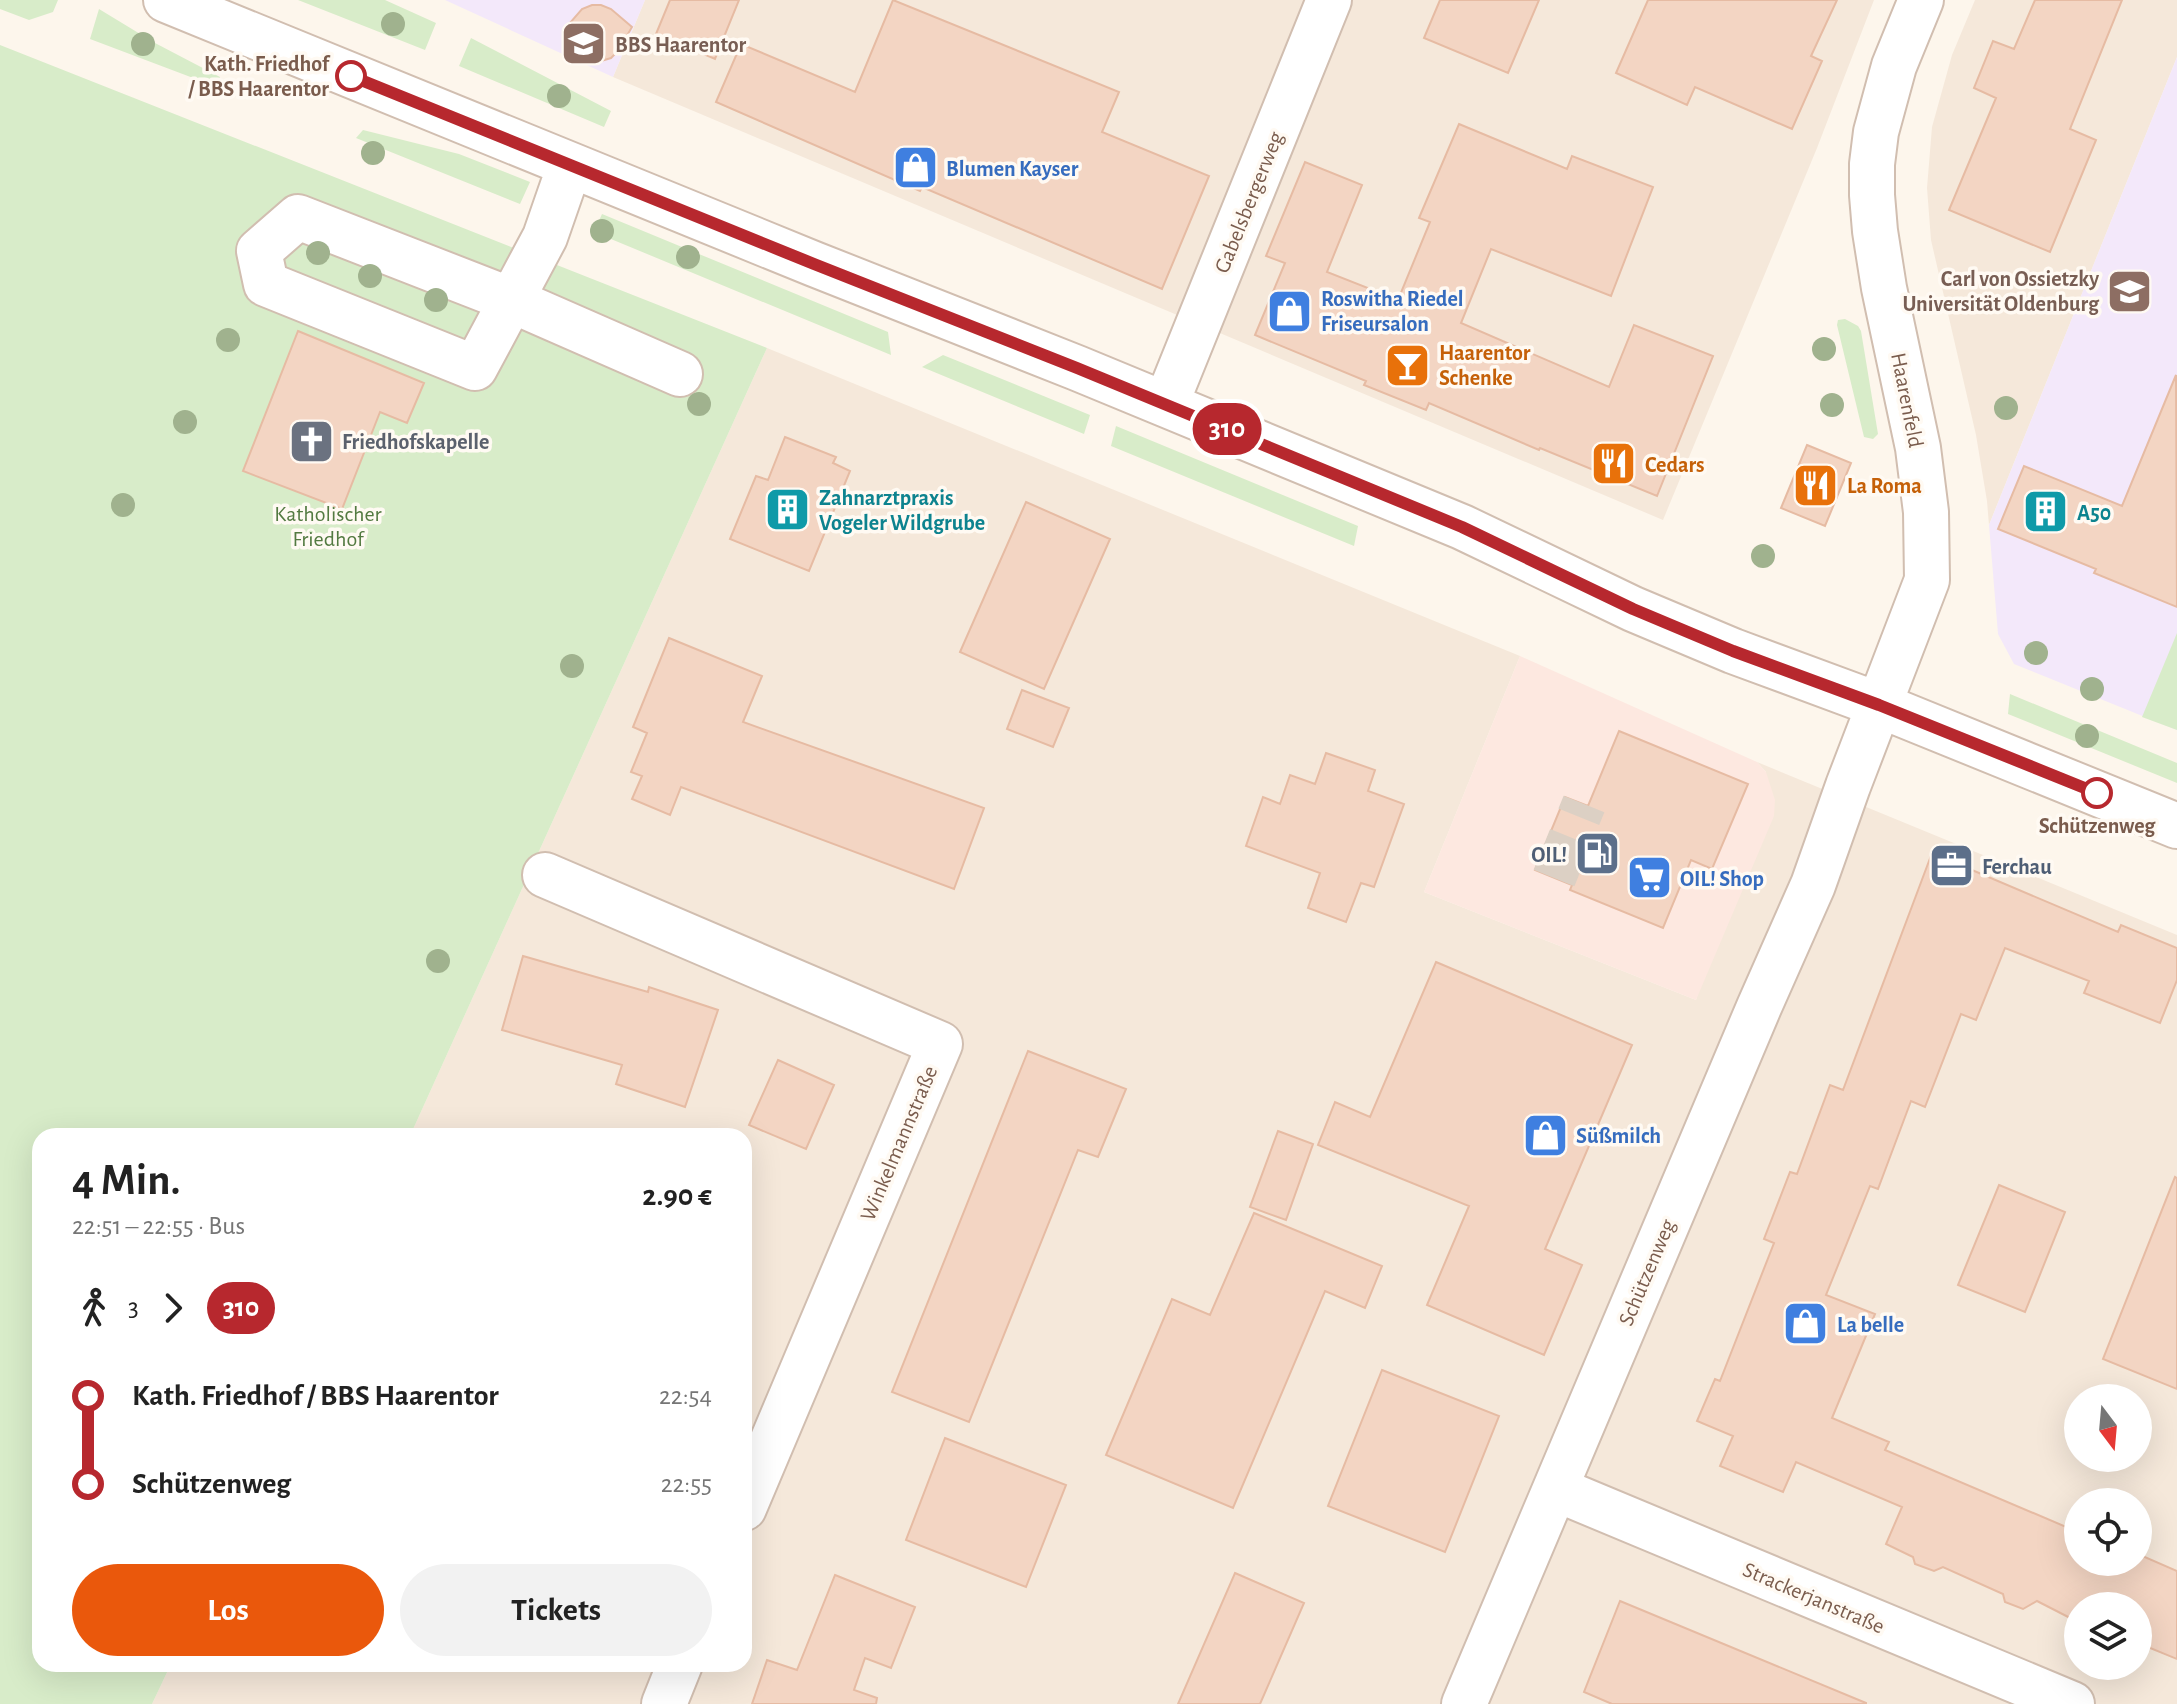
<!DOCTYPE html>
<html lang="de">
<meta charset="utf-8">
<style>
:root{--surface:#fff;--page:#f2f2f2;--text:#222;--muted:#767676;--accent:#ea580c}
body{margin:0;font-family:"Alegreya Sans",sans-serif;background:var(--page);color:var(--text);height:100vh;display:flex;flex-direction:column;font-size:30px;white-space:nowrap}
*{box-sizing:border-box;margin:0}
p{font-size:26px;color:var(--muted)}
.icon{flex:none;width:44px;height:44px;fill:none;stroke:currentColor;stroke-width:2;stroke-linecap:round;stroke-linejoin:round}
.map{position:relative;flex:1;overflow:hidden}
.panel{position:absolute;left:32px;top:1128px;width:720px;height:544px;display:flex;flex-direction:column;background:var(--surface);border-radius:24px;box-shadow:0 8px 32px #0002}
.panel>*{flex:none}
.badge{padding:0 16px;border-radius:26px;font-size:28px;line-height:52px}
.needle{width:52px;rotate:164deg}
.controls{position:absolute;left:2064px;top:1384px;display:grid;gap:16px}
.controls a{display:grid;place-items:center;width:88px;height:88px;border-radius:50%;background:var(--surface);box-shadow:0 8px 32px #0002;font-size:40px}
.map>.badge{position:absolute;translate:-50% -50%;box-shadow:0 0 0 4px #fff}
.legs{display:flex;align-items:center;gap:12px;height:88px;padding:0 40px;font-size:26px}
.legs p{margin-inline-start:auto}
.head{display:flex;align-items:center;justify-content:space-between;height:136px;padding:0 40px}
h1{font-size:44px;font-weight:700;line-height:60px}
.primary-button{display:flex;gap:16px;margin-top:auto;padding:16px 40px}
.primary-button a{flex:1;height:92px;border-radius:48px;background:var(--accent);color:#fff;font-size:32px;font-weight:700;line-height:92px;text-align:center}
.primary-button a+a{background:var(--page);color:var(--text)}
ul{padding:0 40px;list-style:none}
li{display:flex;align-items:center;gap:28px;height:88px;font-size:30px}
li i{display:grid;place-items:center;width:12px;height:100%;margin:0 10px;background:currentColor}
li i::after{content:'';width:20px;height:20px;margin:-10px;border:6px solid;border-radius:50%;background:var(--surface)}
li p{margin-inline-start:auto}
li:first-child i{background:linear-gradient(#0000 50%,currentColor 0)}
li:last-child i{background:linear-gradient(currentColor 50%,#0000 0)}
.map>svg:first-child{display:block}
.residential{fill:#f5e8da;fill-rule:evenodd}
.commercial{fill:#fde8e0}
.education{fill:#f3e8fa}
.green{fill:#d8ecc9}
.building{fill:#f3d5c3;stroke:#e6bba3;stroke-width:2}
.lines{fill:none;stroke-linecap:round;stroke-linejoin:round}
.minor-tunnel{stroke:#dcd0c4;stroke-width:44;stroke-dasharray:44 22;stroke-linecap:butt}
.minor-casing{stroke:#d1beb0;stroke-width:48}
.minor{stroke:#fff;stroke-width:44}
.tree{fill:#a0b28e}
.line-1-casing{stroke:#fff;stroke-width:18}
.line-1{stroke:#b7282e;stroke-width:12}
.stop-1-dot{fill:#fff;stroke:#b7282e;stroke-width:4}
.labels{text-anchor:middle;stroke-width:7;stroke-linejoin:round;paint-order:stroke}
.education-label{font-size:22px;font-weight:bold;fill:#785e54;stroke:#fffaf3;text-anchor:start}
.stop-label{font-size:22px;font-weight:bold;fill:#7a5c4d;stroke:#fffaf3;text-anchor:end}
.shop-label{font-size:22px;font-weight:bold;fill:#366cbe;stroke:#fffaf3;text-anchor:start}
.street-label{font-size:22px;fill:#7a5c4d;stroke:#fffaf3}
.food-label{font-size:22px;font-weight:bold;fill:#c56008;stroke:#fffaf3;text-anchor:start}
.worship-label{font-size:22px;font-weight:bold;fill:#5b616d;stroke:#fffaf3;text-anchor:start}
.culture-label{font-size:22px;font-weight:bold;fill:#0d838f;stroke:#fffaf3;text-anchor:start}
.park-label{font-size:22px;fill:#537a41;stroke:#fffaf3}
.service-label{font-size:22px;font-weight:bold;fill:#4e5e75;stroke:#fffaf3;text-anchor:end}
</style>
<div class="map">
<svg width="2177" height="1704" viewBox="0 0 2177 1704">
<rect width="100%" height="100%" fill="#fdf6ec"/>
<path class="residential" d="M645 0H1874L1817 148 1663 520 613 77Z
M1975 0H2177V57L1989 525 1987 501 1976 435 1931 240 1927 188 1932 127 1952 55Z
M767 348 1520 656 1424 892 1696 1000 1766 772 1757 762 2177 935V1704H152L171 1664H744V1136H410ZM2078 1398H2138V1458H2078ZM2078 1502H2138V1562H2078ZM2078 1606H2138V1666H2078Z"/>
<path class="commercial" d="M1520 656 1757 762 1766 772 1775 800 1774 816 1696 1000 1424 892Z"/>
<path class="education" d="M445 0H645L613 77Z
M2177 57V730L2014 664 1998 634 1989 525Z"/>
<path class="green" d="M0 0H58L53 12 29 20 0 9Z
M298 0H385L436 23 425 50Z
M99 9 155 43 220 77 217 87 90 39Z
M471 38 611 111 604 127 459 66Z
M0 45 767 348 410 1136H40V1664H171L152 1704H0Z
M363 130 459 154 530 182 520 204 356 138Z
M602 214 888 332 891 355 594 232Z
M1845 319 1858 326 1861 331 1878 434 1873 439 1864 437 1837 325 1838 320Z
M943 355 1090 415 1084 434 922 367Z
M1116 426 1358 526 1354 546 1111 446Z
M2177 633V730L2142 717Z
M2010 694 2177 763V783L2008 714Z"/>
<path class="building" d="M670 0H739L715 59 656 34Z
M893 0 1119 92 1102 132 1209 176 1162 289 922 187 920 191 716 102 741 44 855 92Z
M1440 0H1539L1508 73 1424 38Z
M1648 0H1837L1811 56 1822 61 1792 129 1695 87 1687 105 1616 73Z
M2035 0H2122L2070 129 2096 140 2050 252 1949 210 1996 98 1974 88 1993 41 2014 49Z
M592 5H601L611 9 632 27 618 51 611 58 601 61H592L582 58 575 52 570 43 569 24 582 9Z
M1459 124 1567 169 1572 156 1653 187 1611 296 1491 249 1461 323 1609 387 1634 325 1713 356 1657 496 1540 448 1539 450 1429 403 1426 410 1364 385 1366 381 1255 335 1285 263 1266 256 1305 162 1362 185 1327 272 1398 300 1430 222 1419 218Z
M298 331 424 383 407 423 380 412 342 509 243 471Z
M2176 375 2177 607 2094 573 2096 569 1998 529 2024 466 2122 506Z
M785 437 836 457 833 463 850 471 809 571 730 539 756 476 768 480Z
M1807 445 1851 463 1825 526 1781 508Z
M1026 502 1110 539 1044 689 960 652Z
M669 638 762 676 743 722 984 808 954 889 681 787 670 815 632 799 642 776 631 772 647 733 633 727Z
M1022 690 1069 708 1053 747 1007 729Z
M1619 731 1748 784 1712 869 1691 860 1663 928 1570 890 1572 885 1535 870 1565 797 1588 806Z
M1326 753 1375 770 1368 791 1404 804 1374 887 1361 883 1346 922 1308 908 1320 873 1246 846 1263 797 1280 804 1290 775 1315 784Z
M1932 853 2118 932 2121 925 2177 948V980L2160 1023 2084 993 2089 981 2005 948 1976 1020 1961 1014 1925 1107 1911 1101 1878 1189 1870 1186 1826 1295 1875 1314 1832 1418 1889 1442 1885 1450 2078 1532V1562H2138V1554L2177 1571V1659L2138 1643V1606H2078V1622L2037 1601 2023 1609 2005 1602 2003 1594 1943 1567 1934 1571 1915 1564 1913 1557 1886 1544 1902 1507 1796 1462 1783 1492 1720 1466 1733 1436 1697 1421 1715 1379 1720 1381 1774 1243 1764 1239 1790 1172 1797 1174 1830 1085 1843 1090Z
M523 956 648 992 649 987 718 1010 685 1107 616 1084 622 1065 502 1030Z
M1436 962 1632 1045 1545 1249 1582 1265 1544 1355 1427 1305 1469 1206 1318 1145 1335 1102 1370 1117Z
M1028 1051 1126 1089 1098 1157 1078 1150 969 1422 892 1392Z
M778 1060 834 1085 806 1149 749 1125Z
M1278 1131 1313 1144 1286 1220 1250 1207Z
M2175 1177 2177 1178V1389L2103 1359Z
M1999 1185 2065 1212 2025 1312 1958 1285Z
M1254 1213 1382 1266 1365 1308 1325 1291 1233 1508 1106 1455 1172 1299 1210 1315Z
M1382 1370 1499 1416 1445 1552 1328 1506Z
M945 1438 1066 1485 1026 1587 906 1540Z
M1235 1573 1304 1603 1260 1704H1178Z
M835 1575 915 1607 891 1668 865 1658 854 1690 877 1698 876 1704H752L767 1660 797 1670Z
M1620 1601 1866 1703V1704H1612L1584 1692Z"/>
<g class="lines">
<path class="minor-tunnel" d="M1554 878 1584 804"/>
<defs>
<path id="minor" d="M166 0 814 264 1077 368 1462 527 1633 609 1733 651 1879 705 2177 826
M570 165 545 237 475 368 266 284 259 251 298 217 511 300 680 374
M1166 404 1329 0
M545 875 940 1044 744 1508
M1556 1489 2072 1704
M664 1704 680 1664
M1464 1704 1759 1007 1813 885 1848 786 1927 580 1926 512 1918 448 1884 288 1875 231 1872 195V164L1876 132 1894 66 1921 0"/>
</defs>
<use href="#minor" class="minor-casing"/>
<use href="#minor" class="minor"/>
</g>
<g class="tree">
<circle cx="393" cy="24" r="12"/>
<circle cx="143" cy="44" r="12"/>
<circle cx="559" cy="96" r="12"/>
<circle cx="373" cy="153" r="12"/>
<circle cx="602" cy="231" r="12"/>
<circle cx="318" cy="253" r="12"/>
<circle cx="688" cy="257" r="12"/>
<circle cx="370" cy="276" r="12"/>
<circle cx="436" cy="300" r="12"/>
<circle cx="228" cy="340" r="12"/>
<circle cx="1824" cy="349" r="12"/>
<circle cx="699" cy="404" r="12"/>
<circle cx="1832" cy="405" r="12"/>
<circle cx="2006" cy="408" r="12"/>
<circle cx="185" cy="422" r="12"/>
<circle cx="123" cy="505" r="12"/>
<circle cx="1763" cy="556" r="12"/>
<circle cx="2036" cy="653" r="12"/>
<circle cx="572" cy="666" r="12"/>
<circle cx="2092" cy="689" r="12"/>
<circle cx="2087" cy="736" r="12"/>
<circle cx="438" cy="961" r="12"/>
</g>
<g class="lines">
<defs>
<path id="line-1" d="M351 76 814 264 1077 368 1462 527 1633 609 1733 651 1879 705 2097 793"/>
</defs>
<use href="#line-1" class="line-1-casing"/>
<use href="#line-1" class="line-1"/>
</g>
<defs>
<symbol id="school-square" viewBox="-11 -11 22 22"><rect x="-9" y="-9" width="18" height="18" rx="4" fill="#8d6e63" stroke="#fffaf3"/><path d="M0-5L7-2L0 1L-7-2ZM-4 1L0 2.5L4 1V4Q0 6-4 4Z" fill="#fff"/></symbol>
<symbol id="shop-square" viewBox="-11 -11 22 22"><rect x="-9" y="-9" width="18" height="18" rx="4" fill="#3f7fe0" stroke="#fffaf3"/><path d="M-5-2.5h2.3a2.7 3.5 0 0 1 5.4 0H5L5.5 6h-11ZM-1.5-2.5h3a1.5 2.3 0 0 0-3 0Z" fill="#fff"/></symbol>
<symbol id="university-square" viewBox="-11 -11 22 22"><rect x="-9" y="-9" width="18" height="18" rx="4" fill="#8d6e63" stroke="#fffaf3"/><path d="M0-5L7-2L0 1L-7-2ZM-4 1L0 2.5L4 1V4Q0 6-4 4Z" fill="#fff"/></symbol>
<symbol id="bar-square" viewBox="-11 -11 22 22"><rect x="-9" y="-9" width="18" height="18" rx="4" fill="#e8710a" stroke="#fffaf3"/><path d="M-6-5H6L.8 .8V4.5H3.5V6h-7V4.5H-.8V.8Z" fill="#fff"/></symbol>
<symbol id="church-square" viewBox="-11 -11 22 22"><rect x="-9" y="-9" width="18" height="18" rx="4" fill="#6b7280" stroke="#fffaf3"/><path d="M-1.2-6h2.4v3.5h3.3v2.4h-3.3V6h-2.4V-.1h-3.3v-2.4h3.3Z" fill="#fff"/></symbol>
<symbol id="restaurant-square" viewBox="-11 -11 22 22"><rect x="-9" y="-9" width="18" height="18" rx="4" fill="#e8710a" stroke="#fffaf3"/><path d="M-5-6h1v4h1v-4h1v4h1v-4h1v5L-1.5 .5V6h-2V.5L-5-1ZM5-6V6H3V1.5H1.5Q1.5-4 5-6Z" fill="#fff"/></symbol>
<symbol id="building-square" viewBox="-11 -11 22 22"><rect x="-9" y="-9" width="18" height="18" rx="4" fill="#0f9aa8" stroke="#fffaf3"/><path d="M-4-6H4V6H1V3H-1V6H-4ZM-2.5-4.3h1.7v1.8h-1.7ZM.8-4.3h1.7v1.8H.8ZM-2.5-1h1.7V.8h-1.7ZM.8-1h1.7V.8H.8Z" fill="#fff"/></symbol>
<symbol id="fuel-square" viewBox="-11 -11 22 22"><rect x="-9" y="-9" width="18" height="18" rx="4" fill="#5c6f8a" stroke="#fffaf3"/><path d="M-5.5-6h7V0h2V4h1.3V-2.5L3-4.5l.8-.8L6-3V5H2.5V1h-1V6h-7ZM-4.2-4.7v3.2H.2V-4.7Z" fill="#fff"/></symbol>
<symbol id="office-square" viewBox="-11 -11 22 22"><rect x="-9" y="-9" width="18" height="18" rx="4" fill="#5c6f8a" stroke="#fffaf3"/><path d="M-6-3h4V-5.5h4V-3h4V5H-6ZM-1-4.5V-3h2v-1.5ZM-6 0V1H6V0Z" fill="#fff"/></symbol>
<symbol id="supermarket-square" viewBox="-11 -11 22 22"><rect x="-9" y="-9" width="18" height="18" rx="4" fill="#3f7fe0" stroke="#fffaf3"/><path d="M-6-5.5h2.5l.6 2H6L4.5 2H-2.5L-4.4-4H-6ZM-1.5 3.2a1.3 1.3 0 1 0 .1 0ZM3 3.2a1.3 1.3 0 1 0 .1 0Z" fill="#fff"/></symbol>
</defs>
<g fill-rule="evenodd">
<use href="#school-square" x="558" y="18" width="51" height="51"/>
<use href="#shop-square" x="890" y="142" width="51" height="51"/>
<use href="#university-square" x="2104" y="266" width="51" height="51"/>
<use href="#shop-square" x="1264" y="286" width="51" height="51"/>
<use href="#bar-square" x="1382" y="340" width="51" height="51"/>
<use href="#church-square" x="286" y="416" width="51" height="51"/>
<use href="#restaurant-square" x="1588" y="438" width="51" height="51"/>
<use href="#restaurant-square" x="1790" y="460" width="51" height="51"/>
<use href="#building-square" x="762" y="484" width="51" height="51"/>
<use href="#building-square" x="2020" y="486" width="51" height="51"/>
<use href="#fuel-square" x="1572" y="828" width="51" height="51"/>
<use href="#office-square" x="1926" y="840" width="51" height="51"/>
<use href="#supermarket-square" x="1624" y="852" width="51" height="51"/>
<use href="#shop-square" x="1520" y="1110" width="51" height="51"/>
<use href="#shop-square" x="1780" y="1298" width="51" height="51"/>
</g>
<g class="stop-1-dot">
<circle cx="351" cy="76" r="14"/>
<circle cx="2097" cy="793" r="14"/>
</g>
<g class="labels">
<g class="education-label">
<text x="615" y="52">BBS Haarentor</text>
<text x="2099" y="286" text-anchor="end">Carl von Ossietzky<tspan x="2099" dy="25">Universität Oldenburg</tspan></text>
</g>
<g class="stop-label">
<text x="329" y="71">Kath. Friedhof<tspan x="329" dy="25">/ BBS Haarentor</tspan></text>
<text x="2097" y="833" text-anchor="middle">Schützenweg</text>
</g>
<g class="shop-label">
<text x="946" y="176">Blumen Kayser</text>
<text x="1321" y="306">Roswitha Riedel<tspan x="1321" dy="25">Friseursalon</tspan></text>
<text x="1680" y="886">OIL! Shop</text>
<text x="1576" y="1143">Süßmilch</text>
<text x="1837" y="1332">La belle</text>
</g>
<g class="street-label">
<text transform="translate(1248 202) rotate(-68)" y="8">Gabelsbergerweg</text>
<text transform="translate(1908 400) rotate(79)" y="8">Haarenfeld</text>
<text transform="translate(898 1143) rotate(-67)" y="8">Winkelmannstraße</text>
<text transform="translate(1646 1272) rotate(-67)" y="8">Schützenweg</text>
<text transform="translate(1814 1597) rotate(23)" y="8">Strackerjanstraße</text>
</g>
<g class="food-label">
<text x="1439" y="360">Haarentor<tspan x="1439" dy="25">Schenke</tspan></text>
<text x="1645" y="472">Cedars</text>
<text x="1847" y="493">La Roma</text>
</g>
<g class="worship-label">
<text x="342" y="449">Friedhofskapelle</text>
</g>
<g class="culture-label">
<text x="819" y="505">Zahnarztpraxis<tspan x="819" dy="25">Vogeler Wildgrube</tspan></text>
<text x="2077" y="520">A50</text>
</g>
<g class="park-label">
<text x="328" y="521">Katholischer<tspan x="328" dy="25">Friedhof</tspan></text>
</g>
<g class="service-label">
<text x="1567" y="862">OIL!</text>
<text x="1982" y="874" text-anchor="start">Ferchau</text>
</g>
</g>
</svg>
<div class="controls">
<a><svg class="needle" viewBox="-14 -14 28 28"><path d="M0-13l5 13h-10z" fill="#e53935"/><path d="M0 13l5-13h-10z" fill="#767676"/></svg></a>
<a><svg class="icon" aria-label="locate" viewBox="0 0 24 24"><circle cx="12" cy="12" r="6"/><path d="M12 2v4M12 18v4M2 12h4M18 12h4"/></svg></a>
<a><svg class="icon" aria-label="layers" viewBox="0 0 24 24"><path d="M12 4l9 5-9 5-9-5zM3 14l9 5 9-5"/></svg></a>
</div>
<b class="badge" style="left:1227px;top:429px;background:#b7282e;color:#fff">310</b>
<section class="panel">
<div class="head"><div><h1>4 Min.</h1><p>22:51 – 22:55 · Bus</p></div><b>2.90 €</b></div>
<div class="legs"><svg class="icon" aria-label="walk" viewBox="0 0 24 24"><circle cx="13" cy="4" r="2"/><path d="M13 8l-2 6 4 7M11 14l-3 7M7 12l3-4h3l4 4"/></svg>3<svg class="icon" aria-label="forward" viewBox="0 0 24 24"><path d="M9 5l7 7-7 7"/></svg><b class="badge" style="background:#b7282e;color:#fff">310</b></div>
<ul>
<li><i style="color:#b7282e"></i><b>Kath. Friedhof / BBS Haarentor</b><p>22:54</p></li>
<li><i style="color:#b7282e"></i><b>Schützenweg</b><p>22:55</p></li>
</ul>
<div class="primary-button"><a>Los</a><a>Tickets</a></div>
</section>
</div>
